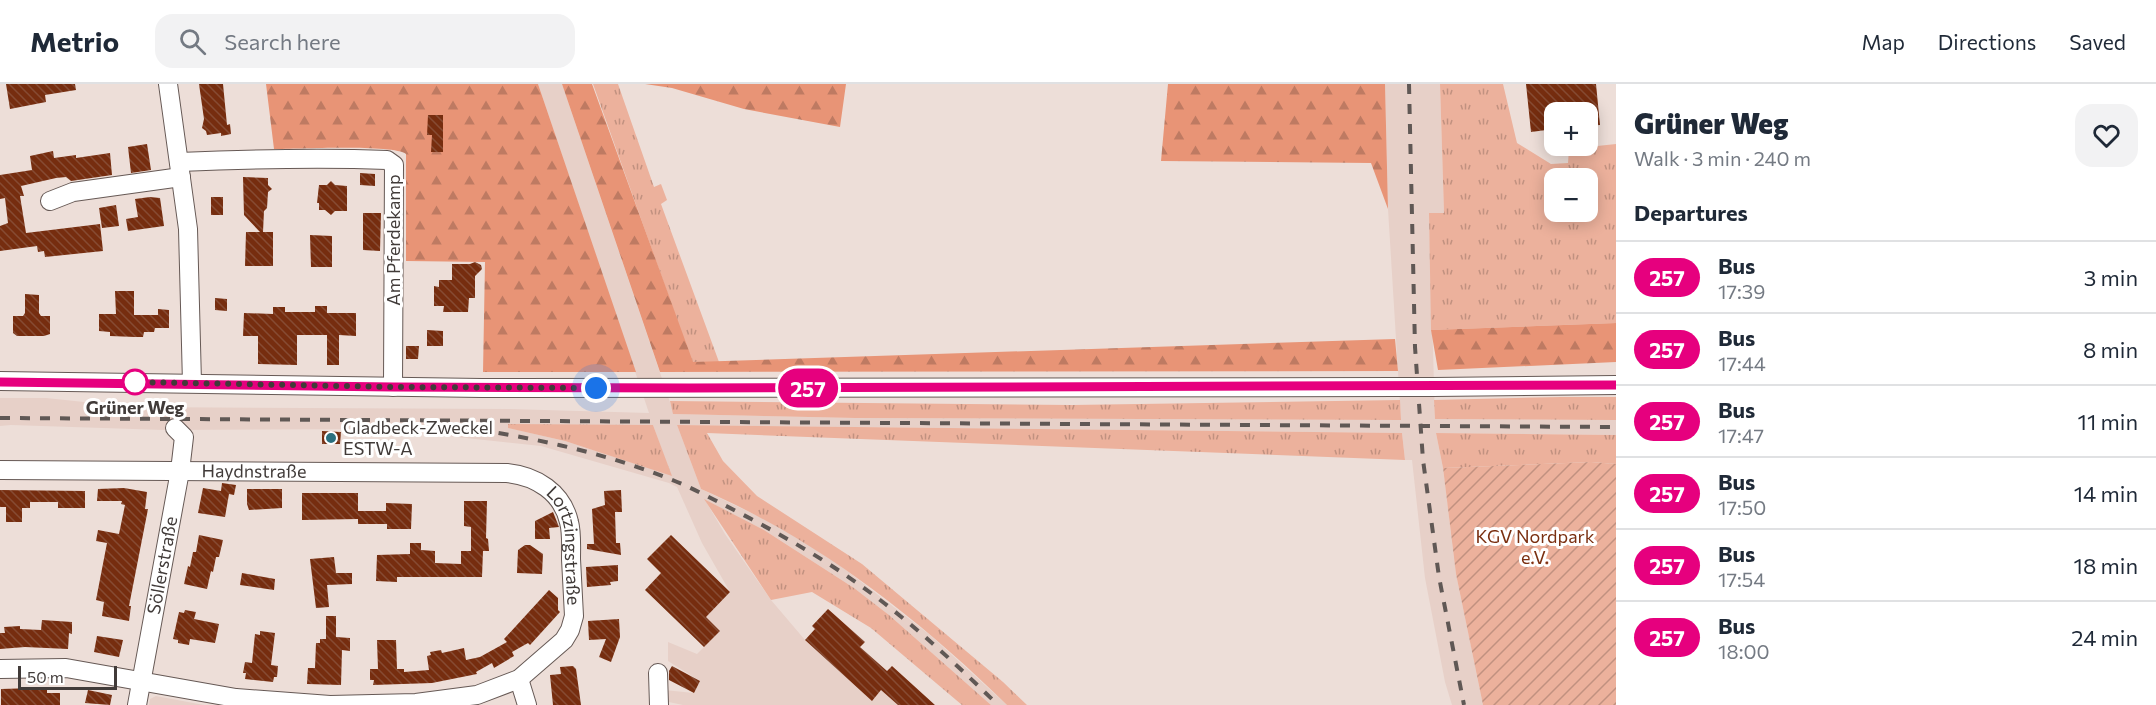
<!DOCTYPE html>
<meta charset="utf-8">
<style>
:root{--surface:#fff;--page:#f2f2f3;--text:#1f2937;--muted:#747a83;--line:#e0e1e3}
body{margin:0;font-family:Commissioner,sans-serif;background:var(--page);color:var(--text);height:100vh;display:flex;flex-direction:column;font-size:22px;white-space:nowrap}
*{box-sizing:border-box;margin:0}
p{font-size:20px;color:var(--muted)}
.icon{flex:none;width:33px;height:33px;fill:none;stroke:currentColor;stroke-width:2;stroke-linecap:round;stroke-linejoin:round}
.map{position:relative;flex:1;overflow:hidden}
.drawer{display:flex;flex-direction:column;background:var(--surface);width:540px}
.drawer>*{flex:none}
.badge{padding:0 12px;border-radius:20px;font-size:21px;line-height:39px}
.fabs{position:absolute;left:1544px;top:18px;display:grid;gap:12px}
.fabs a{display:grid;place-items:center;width:54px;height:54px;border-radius:12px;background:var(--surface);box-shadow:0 3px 15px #0003;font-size:30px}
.scale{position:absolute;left:18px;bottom:15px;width:99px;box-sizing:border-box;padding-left:6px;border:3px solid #413b39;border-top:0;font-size:16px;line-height:21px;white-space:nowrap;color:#413b39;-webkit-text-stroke:4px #fff;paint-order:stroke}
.you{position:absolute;width:30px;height:30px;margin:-15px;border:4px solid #fff;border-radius:50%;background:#1a73e8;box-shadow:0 0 0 9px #1a73e833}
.map>.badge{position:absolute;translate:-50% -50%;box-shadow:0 0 0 3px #fff}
h2{padding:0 18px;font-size:22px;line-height:54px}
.round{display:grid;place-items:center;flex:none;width:63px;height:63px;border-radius:18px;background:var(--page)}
.overview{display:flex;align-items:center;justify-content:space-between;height:102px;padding:0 18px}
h1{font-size:28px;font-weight:800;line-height:45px}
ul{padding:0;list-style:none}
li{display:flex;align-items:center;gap:18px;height:72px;padding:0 18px;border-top:2px solid var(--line)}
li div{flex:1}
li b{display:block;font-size:22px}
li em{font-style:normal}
li .badge{min-width:66px;font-weight:700;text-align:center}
header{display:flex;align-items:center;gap:36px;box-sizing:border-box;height:84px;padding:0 30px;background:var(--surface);border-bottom:2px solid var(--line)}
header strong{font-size:28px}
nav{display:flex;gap:33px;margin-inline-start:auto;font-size:21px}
.search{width:420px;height:54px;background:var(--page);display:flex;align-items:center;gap:15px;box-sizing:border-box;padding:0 21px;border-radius:18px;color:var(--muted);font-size:22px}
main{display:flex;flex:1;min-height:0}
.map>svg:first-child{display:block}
.built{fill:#e7d0c8;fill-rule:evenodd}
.grass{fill:url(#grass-tufts);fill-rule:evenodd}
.forest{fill:url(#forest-firs)}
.garden{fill:url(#garden-furrows)}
.building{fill:url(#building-back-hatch)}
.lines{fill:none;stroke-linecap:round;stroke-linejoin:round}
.minor-casing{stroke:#665955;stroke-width:20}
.minor{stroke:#fff;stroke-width:18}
.rail{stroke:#605855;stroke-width:4;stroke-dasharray:10 10;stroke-linecap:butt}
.minor-bridge-casing{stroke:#665955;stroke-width:20;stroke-linecap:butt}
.minor-bridge{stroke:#fff;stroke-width:18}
.line-casing{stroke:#fff;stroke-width:14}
.line{stroke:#e6007e;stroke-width:9}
.walk{stroke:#413b39;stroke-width:6;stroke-dasharray:0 10.8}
.stop-dot{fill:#fff;stroke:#e6007e;stroke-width:3}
.poi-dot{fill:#2a6f7e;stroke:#fff;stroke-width:2}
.labels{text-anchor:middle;stroke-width:6;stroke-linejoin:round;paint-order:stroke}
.street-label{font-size:18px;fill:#413b39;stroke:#fff}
.stop-label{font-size:18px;font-weight:bold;fill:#413b39;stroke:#fff}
.poi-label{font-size:18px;fill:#413b39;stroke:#fff;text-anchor:start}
.park-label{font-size:18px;fill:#7a2f10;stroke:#fff}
</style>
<header>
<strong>Metrio</strong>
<div class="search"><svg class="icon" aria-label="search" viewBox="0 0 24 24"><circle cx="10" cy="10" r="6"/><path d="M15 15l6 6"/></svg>Search here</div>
<nav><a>Map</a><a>Directions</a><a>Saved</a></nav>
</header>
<main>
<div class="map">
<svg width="1616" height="621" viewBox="0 0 1616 621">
<defs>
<pattern id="grass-tufts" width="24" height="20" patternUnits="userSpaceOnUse" patternTransform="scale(1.5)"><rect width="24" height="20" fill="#ecb19c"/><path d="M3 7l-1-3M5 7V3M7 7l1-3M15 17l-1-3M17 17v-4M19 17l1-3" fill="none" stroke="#c19180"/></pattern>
<pattern id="forest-firs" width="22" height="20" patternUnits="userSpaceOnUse" patternTransform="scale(1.5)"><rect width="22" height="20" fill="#e89476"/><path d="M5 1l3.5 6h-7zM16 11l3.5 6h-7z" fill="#be7a62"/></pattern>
<pattern id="garden-furrows" width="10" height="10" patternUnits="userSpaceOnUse" patternTransform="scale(1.5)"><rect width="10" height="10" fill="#ecb19c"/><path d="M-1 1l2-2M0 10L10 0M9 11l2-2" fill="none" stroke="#c19180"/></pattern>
<pattern id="building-back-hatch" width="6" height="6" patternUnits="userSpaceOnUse" patternTransform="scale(1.5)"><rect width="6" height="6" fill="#762d0f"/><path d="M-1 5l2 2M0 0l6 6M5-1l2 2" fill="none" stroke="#864b33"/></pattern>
</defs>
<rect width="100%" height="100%" fill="#edded8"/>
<path class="built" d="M538 0H562L674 330 855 334 1401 336 1388 125 1385 0H1440L1444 129H1429L1435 335 1616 336V351L1436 349 1443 384 1456 490 1483 621H1452L1445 598 1425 494 1412 376H1405L1402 349 677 341 701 405 768 437 829 473 930 551 1007 621H991L889 531 854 504 764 446 705 416 725 450 771 516 805 556 871 616 881 606 898 621H683L664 617V606L694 609 700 597 668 577V558L697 570 720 547 706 533 730 508 702 459 677 403 669 399 541 362 383 345 164 346 11 341 0 342V314H46L132 323 509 325 649 329ZM653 341 671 391 565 357 509 344Z
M156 612 204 621H149L150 615Z"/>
<path class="grass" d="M593 0H618L654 103 661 100 667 116 661 120 719 278H692Z
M1440 0H1503L1517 59 1551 80 1568 79 1569 65 1616 60V239L1431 246 1429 129H1444ZM1554 94H1587V128H1554Z
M1561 313H1616V336L1435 335 1434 316Z
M1400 316 1401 336 855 334 673 330 670 317 1072 321Z
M508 340 653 341 672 392 565 357 508 344Z
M677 341 1402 349 1405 376 707 349 723 377 757 412 862 480 1003 598 1027 621H1007C917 533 817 455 701 405Z
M1436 349 1616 351V380L1591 378 1443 384Z
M704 415 764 446 854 504 889 531 991 621H962L871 544 812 508 771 516Z"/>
<path class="forest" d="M266 0H538L636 288H483L485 178 406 177V70C394 60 296 65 274 65Z
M562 0H592L693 278 1395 255 1398 287 660 288Z
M645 0H846L840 43 744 25 672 4Z
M1168 0H1385L1388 125 1371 79 1161 77Z
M1616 239V278L1438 286 1431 246Z"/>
<path class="garden" d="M1591 378 1616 380V621H1483L1456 490 1443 384Z"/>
<path class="building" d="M6 0H75L76 6 45 11 46 18 10 25Z
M199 0H223L227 41 230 40 231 50 221 52V49L207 51 206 47 202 44 204 35Z
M1526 0H1596L1600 41 1587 42V28H1554V45L1531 48Z
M428 31H443V68H431L432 51H427Z
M147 60 151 86 131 89 128 63Z
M53 67 54 74 76 71V74L110 69 112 91 71 97 66 93 56 94 21 102 24 112H20L26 149 100 140 103 167 45 173 44 167 38 168 37 162 0 167V142L8 139 5 114 0 115V91L32 86 30 72Z
M360 89 375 90V102L360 101Z
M243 93 268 94V101L272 105 268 108 267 124 264 127 263 148H273V182H245L246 148H260L244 131Z
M331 97 335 101 347 102V127H335L331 131 325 126H319V119H317L319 101H327Z
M150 113 160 114 164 142 128 147 126 135 138 133 135 115Z
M211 113H223V131H211Z
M116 121 119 142 102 144 99 124Z
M363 129H381L380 167 363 166Z
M310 151 332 152V183H311Z
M475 178 481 181 482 185 475 192V214H469L468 228H443L444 222H434V202L439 203V196H452V180H470Z
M115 207H134V231H158V225L169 226V244H155L154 248H144L143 253H135L110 252V248L99 247V230H116Z
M25 210 39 211V229L41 232H50V250L44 252H17L13 249V232H23L25 229Z
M215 214 227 215V227L215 226Z
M315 222H327V229H356V252L339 251V281H327V251H297V281L258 280V252H243L244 229 273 230V223H285V228H315Z
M427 246 443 247V262H427Z
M406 262H419L418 275H406Z
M322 347 341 348 340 360H322Z
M222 399 236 401 234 411 229 410 225 433 198 429 203 404 221 407Z
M124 404 147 408 145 425H148L129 522H131L129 537 102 532 104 518 96 516 107 459 96 457 98 446 119 450 125 421 121 420 122 417H97L98 405Z
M247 405H282V424L249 426 247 420Z
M0 406 85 407V424H58V418H30V424H22V438H6V423H0Z
M621 406 622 428H615L616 459H620L621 471 587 465V460H594L592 425 605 421 604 407Z
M302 409H358V427H386V419L412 420 411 445H387V440H358V431V435L302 436Z
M464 417H487L486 454 488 455 489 467H483L482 493H397V498L376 497 377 471 410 470V459H421V466L435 467V479L461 480V467H471V443L464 442Z
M553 428 559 443 549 444 550 455H535V437Z
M199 451 223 456 219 473H216L213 488 211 487 207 505 184 500 188 482 190 483 193 468H196Z
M671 451 730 508 706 533 720 547 704 563 645 506 661 489 647 475Z
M525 461H530L543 470 542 490 517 489 518 466Z
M334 473 336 489H352V500L327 501 329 523 316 524 310 475Z
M618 481V497L610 498 611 501 587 503 586 483Z
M242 489 275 495 274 506 240 501Z
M549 506 558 514V526L560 528 530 561 528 559 512 568 514 572 494 584 492 579 476 588 477 590 432 599 373 601 374 596H370V585H378L377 556H396L397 585H404V588L429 586 427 572 431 571 430 568 441 566 442 569 464 564 466 576 480 573 507 558 504 555Z
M828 525 865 558 860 563 887 587 892 582 935 621H898L881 606 872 617 805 556 815 545 812 542Z
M185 526 196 528 194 535 219 540 215 559 190 555 189 561 178 559V556L173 555 179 528 184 529Z
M326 532H336V553L350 554V567L342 566 341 601 307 600 308 584H315L316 559H320V555H326Z
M619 535 620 553 611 578 599 573 606 555 589 556 588 537Z
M42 536 72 538V550L69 549 68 565 25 563 0 565V549H5L4 543 20 542V545L41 546Z
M260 547 275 549 271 581 278 582 277 593H274L273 598 245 595 246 589H243L245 578 252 579 255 550 260 551Z
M97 552 123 556 119 573 94 568Z
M573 582 576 585 581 621H553L550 591 561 590 560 583Z
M672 582 700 597 694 609 669 596V587Z
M34 604H47V609H60V621H1V605Z
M88 606 112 611 110 621 85 619Z"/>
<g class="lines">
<defs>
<g id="minor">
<path d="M168 0 188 145 192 299"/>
<path d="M179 78C249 75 317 73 387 76L394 81 393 303"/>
<path d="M50 117 73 108 181 93"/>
<path d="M0 297 482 304 1399 303"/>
<path d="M1433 303 1616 301"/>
<path id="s1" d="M0 386 507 389C536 392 562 408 569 438 572 449 571 463 571 475 572 494 573 513 574 532L570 546 564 556 519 595 477 611 416 619 330 621 236 614 66 584 0 585"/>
<path d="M658 589 659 621"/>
<path d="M519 595 527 621"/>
<path id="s2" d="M137 621 180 387 184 353 175 344"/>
</g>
</defs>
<use href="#minor" class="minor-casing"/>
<use href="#minor" class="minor"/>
<path class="rail" d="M1409 0 1415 263 1423 376 1439 493 1464 621
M0 334 1616 343
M459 343C531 353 602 368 670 395 693 404 714 416 736 427 778 449 819 472 857 499 908 535 954 578 998 621"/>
<defs>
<path id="minor-bridge" d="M1399 303H1433"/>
</defs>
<use href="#minor-bridge" class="minor-bridge-casing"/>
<use href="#minor-bridge" class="minor-bridge"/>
</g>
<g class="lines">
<defs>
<path id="line" d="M0 298 393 303 689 304 1616 301"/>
</defs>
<use href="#line" class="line-casing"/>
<use href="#line" class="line"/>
<path class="walk" d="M135 298H133L393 303 596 304"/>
</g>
<circle class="stop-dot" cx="135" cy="298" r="12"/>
<circle class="poi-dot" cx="331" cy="354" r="6"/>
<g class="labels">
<g class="street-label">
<text transform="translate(394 156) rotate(-90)" y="6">Am Pferdekamp</text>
<text dy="6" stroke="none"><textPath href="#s1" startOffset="254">Haydnstraße</textPath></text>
<text dy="6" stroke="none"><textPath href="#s1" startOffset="614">Lortzingstraße</textPath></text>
<text dy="6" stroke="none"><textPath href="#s2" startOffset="142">Söllerstraße</textPath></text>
</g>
<g class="stop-label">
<text x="135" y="330">Grüner Weg</text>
</g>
<g class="poi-label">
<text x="343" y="350">Gladbeck-Zweckel<tspan x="343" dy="21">ESTW-A</tspan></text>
</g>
<g class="park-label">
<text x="1535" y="459">KGV Nordpark<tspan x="1535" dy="21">e.V.</tspan></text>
</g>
</g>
</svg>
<div class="fabs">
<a>+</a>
<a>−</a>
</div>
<div class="scale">50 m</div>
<div class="you" style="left:596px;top:304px"></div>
<b class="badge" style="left:808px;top:304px;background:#e6007e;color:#fff">257</b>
</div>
<section class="drawer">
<div class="overview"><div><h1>Grüner Weg</h1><p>Walk · 3 min · 240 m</p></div><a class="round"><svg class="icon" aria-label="heart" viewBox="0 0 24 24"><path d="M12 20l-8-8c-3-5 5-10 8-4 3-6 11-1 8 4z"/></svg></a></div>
<h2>Departures</h2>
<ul>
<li><span class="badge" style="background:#e6007e;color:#fff">257</span><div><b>Bus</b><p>17:39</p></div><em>3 min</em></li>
<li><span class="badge" style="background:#e6007e;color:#fff">257</span><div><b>Bus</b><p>17:44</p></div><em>8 min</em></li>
<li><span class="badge" style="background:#e6007e;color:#fff">257</span><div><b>Bus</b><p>17:47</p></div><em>11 min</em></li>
<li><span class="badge" style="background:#e6007e;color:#fff">257</span><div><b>Bus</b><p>17:50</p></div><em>14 min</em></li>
<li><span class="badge" style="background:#e6007e;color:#fff">257</span><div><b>Bus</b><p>17:54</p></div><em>18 min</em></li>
<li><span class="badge" style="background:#e6007e;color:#fff">257</span><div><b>Bus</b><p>18:00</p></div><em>24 min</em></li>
</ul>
</section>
</main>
